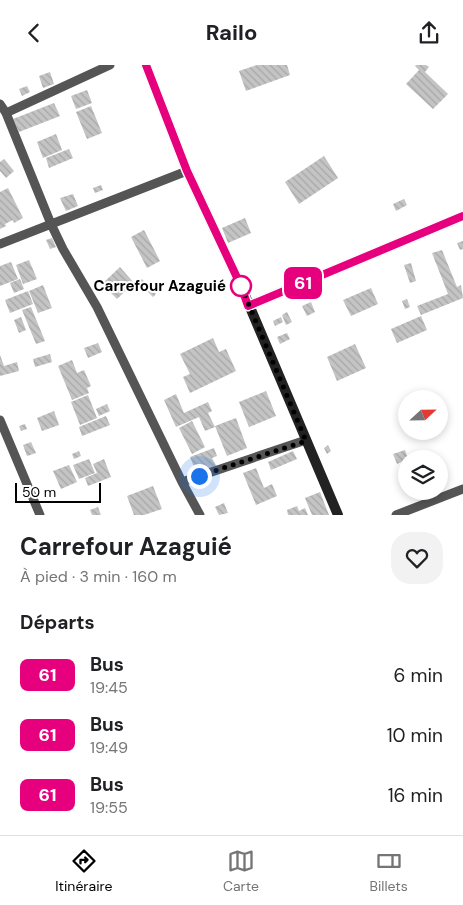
<!DOCTYPE html>
<html lang="fr">
<meta charset="utf-8">
<style>
:root{--surface:#fff;--page:#f2f2f2;--text:#202124;--muted:#757577;--line:#e0e0e0;--accent:#000}
body{margin:0;font-family:"DM Sans",sans-serif;background:var(--page);color:var(--text);height:100vh;display:flex;flex-direction:column;font-size:19px;white-space:nowrap}
*{box-sizing:border-box;margin:0}
p{font-size:16px;color:var(--muted)}
.icon{flex:none;width:28px;height:28px;fill:none;stroke:currentColor;stroke-width:2;stroke-linecap:round;stroke-linejoin:round}
.map{position:relative;height:450px;overflow:hidden}
.sheet{display:flex;flex-direction:column;background:var(--surface);flex:1}
.sheet>*{flex:none}
.badge{padding:0 10px;border-radius:8px;font-size:18px;line-height:32px}
.needle{width:32px;rotate:68deg}
.tools{position:absolute;left:398px;top:325px;display:grid;gap:10px}
.tools a{display:grid;place-items:center;width:50px;height:50px;border-radius:50%;background:var(--surface);box-shadow:0 2px 8px #0003;font-size:25px}
.scale{position:absolute;left:15px;bottom:12px;width:86px;box-sizing:border-box;padding-left:5px;border:2px solid #000;border-top:0;font-size:14px;line-height:18px;white-space:nowrap;color:#000;-webkit-text-stroke:4px #fff;paint-order:stroke}
.you{position:absolute;width:25px;height:25px;margin:-12px;border:4px solid #fff;border-radius:50%;background:#1a73e8;box-shadow:0 0 0 8px #1a73e833}
.map>.badge{position:absolute;translate:-50% -50%;box-shadow:0 0 0 2px #fff}
h2{padding:0 20px;font-size:19px;line-height:45px}
.round{display:grid;place-items:center;flex:none;width:52px;height:52px;border-radius:20px;background:var(--page)}
.head{display:flex;align-items:center;justify-content:space-between;height:85px;padding:0 20px}
h1{font-size:24px;font-weight:700;line-height:38px}
ul{padding:0;list-style:none}
li{display:flex;align-items:center;gap:15px;height:60px;padding:0 20px}
li div{flex:1}
li b{display:block;font-size:19px}
li em{font-style:normal}
li .badge{min-width:55px;font-weight:700;text-align:center}
header{display:flex;justify-content:space-between;align-items:center;height:65px;padding:0 20px;background:var(--surface);font-size:22px;font-weight:700}
.dock{display:flex;justify-content:space-around;align-items:center;height:70px;border-top:1px solid var(--line);background:var(--surface);font-size:14px;color:var(--muted)}
.dock a{display:grid;justify-items:center;gap:2px}
.dock .selected{color:var(--accent)}
.map>svg:first-child{display:block}
.building{fill:url(#building-back-hatch)}
.lines{fill:none;stroke-linecap:round;stroke-linejoin:round}
.street{stroke:#555;stroke-width:9}
.secondary{stroke:#222;stroke-width:10}
.line-casing{stroke:#fff;stroke-width:11}
.line{stroke:#e6007e;stroke-width:8}
.walk{stroke:#000;stroke-width:5;stroke-dasharray:0 9}
.stop-dot{fill:#fff;stroke:#e6007e;stroke-width:2.5}
.labels{text-anchor:middle;stroke-width:4;stroke-linejoin:round;paint-order:stroke}
.stop-label{font-size:15px;font-weight:bold;fill:#000;stroke:#fff;text-anchor:end}
</style>
<header><svg class="icon" aria-label="back" viewBox="0 0 24 24"><path d="M15 5l-7 7 7 7"/></svg>Railo<svg class="icon" aria-label="share" viewBox="0 0 24 24"><path d="M12 15V3M7 8l5-5 5 5M5 13v7h14v-7"/></svg></header>
<div class="map">
<svg width="463" height="450" viewBox="0 0 463 450">
<defs>
<pattern id="building-back-hatch" width="6" height="6" patternUnits="userSpaceOnUse" patternTransform="scale(1.25)"><rect width="6" height="6" fill="#c4c4c4"/><path d="M-1 5l2 2M0 0l6 6M5-1l2 2" fill="none" stroke="#a7a7a7"/></pattern>
</defs>
<rect width="100%" height="100%" fill="#fff"/>
<path class="building" d="M257 0H287L290 10 246 26 239 6Z
M416 0H426L429 2 425 7 448 29 433 44 406 19 419 5 415 1Z
M50 7 54 19 43 23 39 11Z
M27 21 30 27 22 31 19 24Z
M87 25 92 38 76 44 71 31Z
M54 38 60 51 19 67 13 54Z
M91 41 102 68 87 74 76 47Z
M56 69 62 85 43 93 37 77Z
M69 84 73 93 49 103 46 93Z
M324 91 338 113 299 139 285 117Z
M4 94 14 106 6 113 0 106V97Z
M101 120 103 125 95 128 93 123Z
M8 123 23 153 14 158 13 155 5 159 6 161 0 164V127Z
M73 129 78 141 66 146 60 133Z
M404 134 407 140 396 146 393 139Z
M245 153 251 168 228 178 222 163Z
M144 165 160 196 147 203 131 172Z
M52 173 56 182 50 184 46 175Z
M463 176V184L460 185 457 178Z
M442 185 457 222 461 220 463 233 421 250 417 241 448 229 432 188Z
M29 195 37 214 23 219 16 200Z
M11 197 18 214 0 221V201Z
M411 198 416 216 410 218 404 200Z
M120 202 134 218 117 234 102 219Z
M20 214 24 224 14 228 10 218Z
M142 214 156 229 153 232 138 217Z
M43 220 52 243 38 248 29 226Z
M371 223 378 239 351 251 343 235Z
M28 226 33 239 10 248 5 235Z
M407 234 410 242 405 244 402 236Z
M311 237 315 247 307 251 302 241Z
M31 242 45 276 36 279 22 245Z
M287 247 292 257 286 260 282 250Z
M421 251 427 265 397 278 391 264Z
M21 252 26 265 19 268 14 255Z
M281 252 283 257 275 261 273 256Z
M287 268 290 274 280 279 277 272Z
M213 273 219 287 226 284 236 306 190 328 183 312 190 309 180 289Z
M98 278 102 287 88 293 84 283Z
M355 279 366 303 337 316 327 292Z
M50 289 52 297 35 302 33 294Z
M0 290 4 301 17 297 19 306 0 311Z
M72 295 77 308 84 305 91 321 87 323 89 328 72 335 58 301Z
M266 326 276 351 249 362 239 337Z
M176 329 184 348 208 337 212 346 208 348 215 362 205 366 199 352 176 362 164 335Z
M88 330 97 353 80 360 71 337Z
M107 339 110 346 99 351 96 344Z
M54 346 59 360 42 366 37 353Z
M106 351 110 360 82 371 79 362Z
M236 353 247 383 227 391 215 361Z
M192 356 205 382 192 389 179 363Z
M25 359 27 364 21 366 19 361Z
M31 377 36 388 27 391 23 380Z
M328 380 331 386 327 389 324 383Z
M214 383 217 391 212 393 216 401 197 409 190 392Z
M405 385 408 394 397 399 393 389Z
M79 386 81 391 74 394 72 389Z
M293 386 297 394 271 405 268 397Z
M89 394 95 408 79 414 73 400Z
M104 394 111 412 88 421 85 413 97 408 93 399Z
M69 400 77 417 61 424 53 406Z
M256 403 264 423 272 419 277 431 256 440 243 408Z
M153 421 162 444 144 450H134L127 431Z
M320 427 329 450H312L305 433Z
M224 438 228 448 219 450 215 442Z
M297 441 299 446 305 443 308 450H288L287 445Z
M98 442 101 450H92L90 445Z"/>
<g class="lines">
<path class="street" d="M0 39 6 48 51 159 63 184 97 242 182 417 306 375
M6 48 110 0
M0 179 187 106
M0 355 40 450
M182 417 200 450
M396 450 463 424"/>
<path class="secondary" d="M146 0 187 106 241 221 338 450
M248 241 463 151"/>
</g>
<g class="lines">
<defs>
<path id="line" d="M146 0 187 106 241 221 248 241 463 151"/>
</defs>
<use href="#line" class="line-casing"/>
<use href="#line" class="line"/>
<path class="walk" d="M199 411 306 376 241 221"/>
</g>
<circle class="stop-dot" cx="241" cy="221" r="10"/>
<g class="labels">
<g class="stop-label">
<text x="226" y="226">Carrefour Azaguié</text>
</g>
</g>
</svg>
<div class="tools">
<a><svg class="needle" viewBox="-14 -14 28 28"><path d="M0-13l5 13h-10z" fill="#e53935"/><path d="M0 13l5-13h-10z" fill="#757577"/></svg></a>
<a><svg class="icon" aria-label="layers" viewBox="0 0 24 24"><path d="M12 4l9 5-9 5-9-5zM3 14l9 5 9-5"/></svg></a>
</div>
<div class="scale">50 m</div>
<div class="you" style="left:199px;top:411px"></div>
<b class="badge" style="left:303px;top:218px;background:#e6007e;color:#fff">61</b>
</div>
<section class="sheet">
<div class="head"><div><h1>Carrefour Azaguié</h1><p>À pied · 3 min · 160 m</p></div><a class="round"><svg class="icon" aria-label="heart" viewBox="0 0 24 24"><path d="M12 20l-8-8c-3-5 5-10 8-4 3-6 11-1 8 4z"/></svg></a></div>
<h2>Départs</h2>
<ul>
<li><span class="badge" style="background:#e6007e;color:#fff">61</span><div><b>Bus</b><p>19:45</p></div><em>6 min</em></li>
<li><span class="badge" style="background:#e6007e;color:#fff">61</span><div><b>Bus</b><p>19:49</p></div><em>10 min</em></li>
<li><span class="badge" style="background:#e6007e;color:#fff">61</span><div><b>Bus</b><p>19:55</p></div><em>16 min</em></li>
</ul>
</section>
<nav class="dock">
<a class="selected"><svg class="icon" aria-label="directions" viewBox="0 0 24 24"><path d="M12 3l9 9-9 9-9-9zM9 14v-3h6M13 9l2 2-2 2"/></svg>Itinéraire</a>
<a><svg class="icon" aria-label="map" viewBox="0 0 24 24"><path d="M3 6l6-2 6 2 6-2v14l-6 2-6-2-6 2zM9 4v14M15 6v14"/></svg>Carte</a>
<a><svg class="icon" aria-label="tickets" viewBox="0 0 24 24"><path d="M3 7h18v10H3zM15 7v10"/></svg>Billets</a>
</nav>
